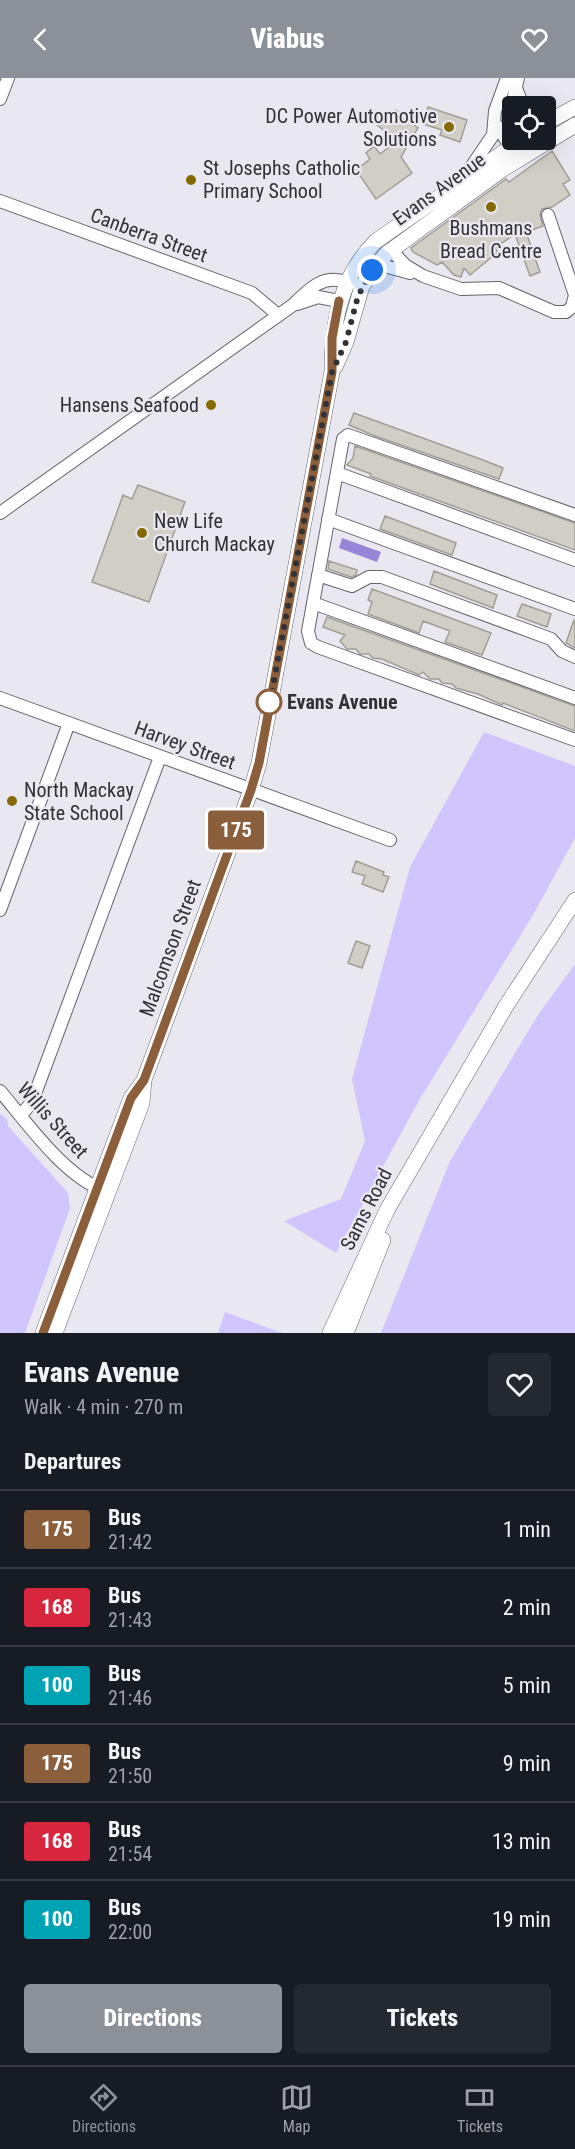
<!DOCTYPE html>
<meta charset="utf-8">
<style>
:root{--surface:#171b24;--page:#242831;--text:#f1f3f6;--muted:#9ea1a6;--line:#363941;--accent:#8c9099}
body{margin:0;font-family:"Roboto Condensed",sans-serif;background:var(--page);color:var(--text);height:100vh;display:flex;flex-direction:column;font-size:22px;white-space:nowrap}
*{box-sizing:border-box;margin:0}
p{font-size:20px;color:var(--muted)}
.icon{flex:none;width:33px;height:33px;fill:none;stroke:currentColor;stroke-width:2;stroke-linecap:round;stroke-linejoin:round}
.map{position:relative;height:1255px;overflow:hidden}
.drawer{display:flex;flex-direction:column;background:var(--surface);flex:1}
.drawer>*{flex:none}
.badge{padding:0 12px;border-radius:4px;font-size:21px;line-height:39px}
.tools{position:absolute;left:502px;top:18px;display:grid;gap:12px}
.tools a{display:grid;place-items:center;width:54px;height:54px;border-radius:6px;background:var(--surface);box-shadow:0 6px 24px #0002;font-size:30px}
.you{position:absolute;width:30px;height:30px;margin:-15px;border:4px solid #fff;border-radius:50%;background:#1a73e8;box-shadow:0 0 0 9px #1a73e833}
.map>.badge{position:absolute;translate:-50% -50%;box-shadow:0 0 0 3px #fff}
h2{padding:0 24px;font-size:22px;line-height:54px}
.round{display:grid;place-items:center;flex:none;width:63px;height:63px;border-radius:6px;background:var(--page)}
.head{display:flex;align-items:center;justify-content:space-between;height:102px;padding:0 24px}
h1{font-size:28px;font-weight:800;line-height:45px}
.cta{display:flex;gap:12px;margin-top:auto;padding:12px 24px}
.cta a{flex:1;height:69px;border-radius:6px;background:var(--accent);color:#fff;font-size:24px;font-weight:800;line-height:69px;text-align:center}
.cta a+a{background:var(--page);color:var(--text)}
ul{padding:0;list-style:none}
li{display:flex;align-items:center;gap:18px;height:78px;padding:0 24px;border-top:2px solid var(--line)}
li div{flex:1}
li b{display:block;font-size:22px}
li em{font-style:normal}
li .badge{min-width:66px;font-weight:700;text-align:center}
header{display:flex;justify-content:space-between;align-items:center;height:78px;padding:0 24px;background:var(--accent);color:#fff;font-size:27px;font-weight:800}
.tab-bar{display:flex;justify-content:space-around;align-items:center;height:84px;border-top:2px solid var(--line);background:var(--surface);font-size:16px;color:var(--muted)}
.tab-bar a{display:grid;justify-items:center;gap:3px}
.tab-bar .active{color:var(--accent)}
.map>svg:first-child{display:block}
.green{fill:#d0c5fd}
.water{fill:#9885d8}
.building{fill:#d1cec6;stroke:#a29e96;stroke-width:1.5}
.lines{fill:none;stroke-linecap:round;stroke-linejoin:round}
.minor-casing{stroke:#65636b;stroke-width:14}
.major-casing{stroke:#65636b;stroke-width:16}
.minor{stroke:#fff;stroke-width:12}
.major{stroke:#fff;stroke-width:15}
.line-casing{stroke:#fff;stroke-width:14}
.line{stroke:#8b5e3c;stroke-width:9}
.walk{stroke:#323135;stroke-width:6;stroke-dasharray:0 10.8}
.poi-dot{fill:#856903;stroke:#e9e7f0;stroke-width:2}
.stop-dot{fill:#fff;stroke:#8b5e3c;stroke-width:3}
.labels{text-anchor:middle;stroke-width:4.5;stroke-linejoin:round;paint-order:stroke}
.poi-label{font-size:20px;fill:#323135;stroke:#e9e7f0;text-anchor:start}
.street-label{font-size:20px;fill:#323135;stroke:#e9e7f0}
.stop-label{font-size:20px;font-weight:bold;fill:#323135;stroke:#e9e7f0;text-anchor:start}
</style>
<header><svg class="icon" aria-label="back" viewBox="0 0 24 24"><path d="M15 5l-7 7 7 7"/></svg>Viabus<svg class="icon" aria-label="heart" viewBox="0 0 24 24"><path d="M12 20l-8-8c-3-5 5-10 8-4 3-6 11-1 8 4z"/></svg></header>
<div class="map">
<svg width="575" height="1255" viewBox="0 0 575 1255">
<rect width="100%" height="100%" fill="#e9e7f0"/>
<path class="green" d="M484 654 575 688V760L533 837 418 1024 336 1175 284 1143 341 1121 365 1063 352 1001 410 789Z
M575 886V1255H381L450 1083 538 937Z
M0 1036 7 1041 8 1048 68 1115 70 1130 25 1255H0Z
M225 1234 282 1255H218Z"/>
<path class="water" d="M342 460 381 474 377 484 339 470Z"/>
<path class="building" d="M428 29 467 42 460 64 440 57 442 52 423 46Z
M396 32 418 50 401 79 412 95 376 121 356 92 370 81 366 75 374 68 380 76 397 63 377 47Z
M552 73 570 102 563 106 570 117 552 129 542 131 540 136 543 148 526 154 540 194 530 198 515 156 495 170 498 174 470 197 464 190 461 199 454 197 442 184 437 187 413 174 411 170 506 101 509 104Z
M354 335 483 382 503 390 499 401 375 358 349 347Z
M355 368 575 445V472L370 398 371 396 347 387 353 380Z
M138 407 185 424 149 524 92 504 123 417 132 421Z
M385 438 456 465 452 477 380 451Z
M329 483 357 492 356 497 351 499 328 491Z
M434 493 497 517 493 530 430 506Z
M372 511 491 555 482 577 445 564 450 553 423 543 419 555 368 536 372 524 368 522Z
M522 526 551 536 547 549 517 538Z
M327 539 575 628V653L503 625 502 627 478 616 456 610 452 606 442 605 439 601H430L423 594 419 597 382 581 373 580 369 576H360L356 571H347L340 563 345 557 323 549Z
M574 542 575 543V570L566 565Z
M356 783 384 794 383 797 389 799 383 814 362 806 365 798 352 794Z
M356 863 370 868 362 890 348 885Z"/>
<g class="lines">
<defs>
<path id="minor" d="M516 10 523 28
M0 21 8 0
M495 45 510 68
M513 48 512 26 518 0
M465 98 493 57 495 33 507 0
M0 123 252 215 278 237
M391 172 405 187 423 198 461 211 499 210 554 234H566L572 229 575 217 548 137
M377 186 410 195
M297 226 318 219 339 223
M337 395 575 482
M0 435 293 227C309 211 323 196 346 204
M575 437 348 357 343 361 308 553 311 565 318 569 575 662
M328 441 575 531
M318 497 352 508 369 499H382L551 561 562 573 575 579
M313 525 575 620
M0 620 390 762
M0 832 69 645
M0 1013C28 1046 64 1098 105 1113
M21 1037 32 1024 160 679"/>
<path id="major" d="M546 45 575 29
M335 289 346 264 362 208 386 176 503 91 575 47
M43 1255 131 1020 142 1005
M55 1255 142 1025 144 1002 251 712 259 685 332 294C332 245 340 199 376 163L521 62
M330 1255 387 1132 506 928 575 822
M346 1255 383 1162"/>
</defs>
<use href="#minor" class="minor-casing"/>
<use href="#major" class="major-casing"/>
<use href="#minor" class="minor"/>
<use href="#major" class="major"/>
</g>
<g class="lines">
<defs>
<path id="line" d="M43 1255 131 1020 144 1002 251 712 259 685 332 294V260L339 223"/>
</defs>
<use href="#line" class="line-casing"/>
<use href="#line" class="line"/>
<path class="walk" d="M269 624V629L332 294 346 264 358 218 372 192"/>
</g>
<g class="poi-dot">
<circle cx="449" cy="49" r="6"/>
<circle cx="191" cy="102" r="6"/>
<circle cx="491" cy="129" r="6"/>
<circle cx="211" cy="327" r="6"/>
<circle cx="142" cy="455" r="6"/>
<circle cx="12" cy="723" r="6"/>
</g>
<circle class="stop-dot" cx="269" cy="624" r="12"/>
<g class="labels">
<g class="poi-label">
<text x="437" y="45" text-anchor="end">DC Power Automotive<tspan x="437" dy="23">Solutions</tspan></text>
<text x="203" y="97">St Josephs Catholic<tspan x="203" dy="23">Primary School</tspan></text>
<text x="491" y="157" text-anchor="middle">Bushmans<tspan x="491" dy="23">Bread Centre</tspan></text>
<text x="199" y="334" text-anchor="end">Hansens Seafood</text>
<text x="154" y="450">New Life<tspan x="154" dy="23">Church Mackay</tspan></text>
<text x="24" y="719">North Mackay<tspan x="24" dy="23">State School</tspan></text>
</g>
<g class="street-label">
<text transform="translate(439 111) rotate(-36)" y="7">Evans Avenue</text>
<text transform="translate(149 157) rotate(20)" y="7">Canberra Street</text>
<text transform="translate(185 667) rotate(20)" y="7">Harvey Street</text>
<text transform="translate(170 870) rotate(-70)" y="7">Malcomson Street</text>
<text transform="translate(53 1042) rotate(48)" y="7">Willis Street</text>
<text transform="translate(366 1131) rotate(-63)" y="7">Sams Road</text>
</g>
<g class="stop-label">
<text x="287" y="631">Evans Avenue</text>
</g>
</g>
</svg>
<div class="tools">
<a><svg class="icon" aria-label="locate" viewBox="0 0 24 24"><circle cx="12" cy="12" r="6"/><path d="M12 2v4M12 18v4M2 12h4M18 12h4"/></svg></a>
</div>
<div class="you" style="left:372px;top:192px"></div>
<b class="badge" style="left:236px;top:752px;background:#8b5e3c;color:#fff">175</b>
</div>
<section class="drawer">
<div class="head"><div><h1>Evans Avenue</h1><p>Walk · 4 min · 270 m</p></div><a class="round"><svg class="icon" aria-label="heart" viewBox="0 0 24 24"><path d="M12 20l-8-8c-3-5 5-10 8-4 3-6 11-1 8 4z"/></svg></a></div>
<h2>Departures</h2>
<ul>
<li><span class="badge" style="background:#8b5e3c;color:#fff">175</span><div><b>Bus</b><p>21:42</p></div><em>1 min</em></li>
<li><span class="badge" style="background:#d7263d;color:#fff">168</span><div><b>Bus</b><p>21:43</p></div><em>2 min</em></li>
<li><span class="badge" style="background:#00a3b4;color:#fff">100</span><div><b>Bus</b><p>21:46</p></div><em>5 min</em></li>
<li><span class="badge" style="background:#8b5e3c;color:#fff">175</span><div><b>Bus</b><p>21:50</p></div><em>9 min</em></li>
<li><span class="badge" style="background:#d7263d;color:#fff">168</span><div><b>Bus</b><p>21:54</p></div><em>13 min</em></li>
<li><span class="badge" style="background:#00a3b4;color:#fff">100</span><div><b>Bus</b><p>22:00</p></div><em>19 min</em></li>
</ul>
<div class="cta"><a>Directions</a><a>Tickets</a></div>
</section>
<nav class="tab-bar">
<a class="active"><svg class="icon" aria-label="directions" viewBox="0 0 24 24"><path d="M12 3l9 9-9 9-9-9zM9 14v-3h6M13 9l2 2-2 2"/></svg>Directions</a>
<a><svg class="icon" aria-label="map" viewBox="0 0 24 24"><path d="M3 6l6-2 6 2 6-2v14l-6 2-6-2-6 2zM9 4v14M15 6v14"/></svg>Map</a>
<a><svg class="icon" aria-label="tickets" viewBox="0 0 24 24"><path d="M3 7h18v10H3zM15 7v10"/></svg>Tickets</a>
</nav>
